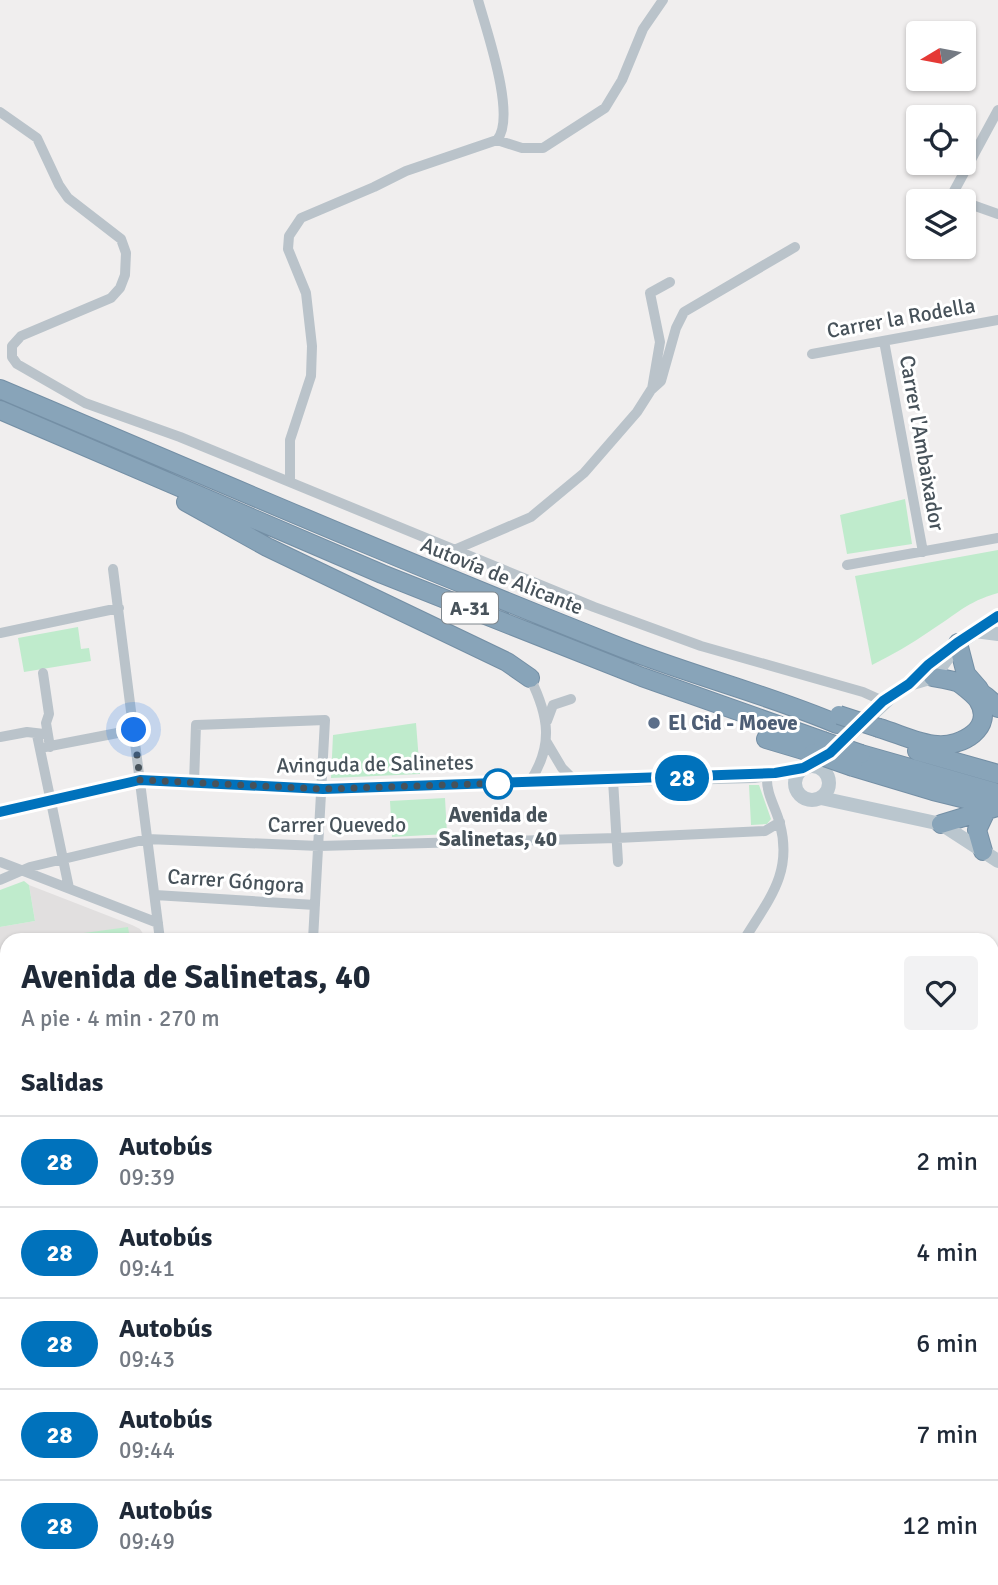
<!DOCTYPE html>
<html lang="es">
<meta charset="utf-8">
<style>
:root{--surface:#fff;--page:#f2f2f3;--text:#1f2937;--muted:#747a83;--line:#e0e1e3}
body{margin:0;font-family:Signika,sans-serif;background:var(--page);color:var(--text);height:100vh;display:flex;flex-direction:column;font-size:26px;white-space:nowrap}
*{box-sizing:border-box;margin:0}
p{font-size:23px;color:var(--muted)}
.icon{flex:none;width:38px;height:38px;fill:none;stroke:currentColor;stroke-width:2;stroke-linecap:round;stroke-linejoin:round}
.map{position:relative;flex:1;overflow:hidden}
.sheet{position:absolute;left:0px;top:933px;width:999px;height:653px;display:flex;flex-direction:column;background:var(--surface);border-radius:21px 21px 0 0;box-shadow:0 2px 5px #0004}
.sheet>*{flex:none}
.badge{padding:0 14px;border-radius:23px;font-size:24px;line-height:46px}
.needle{width:46px;rotate:260deg}
.controls{position:absolute;left:906px;top:21px;display:grid;gap:14px}
.controls a{display:grid;place-items:center;width:70px;height:70px;border-radius:7px;background:var(--surface);box-shadow:0 2px 5px #0004;font-size:35px}
.you{position:absolute;width:35px;height:35px;margin:-18px;border:5px solid #fff;border-radius:50%;background:#1a73e8;box-shadow:0 0 0 10px #1a73e833}
.map>.badge{position:absolute;translate:-50% -50%;box-shadow:0 0 0 4px #fff}
h2{padding:0 21px;font-size:26px;line-height:63px}
.round{display:grid;place-items:center;flex:none;width:74px;height:74px;border-radius:7px;background:var(--page)}
.summary{display:flex;align-items:center;justify-content:space-between;height:119px;padding:0 21px}
h1{font-size:33px;font-weight:800;line-height:52px}
ul{padding:0;list-style:none}
li{display:flex;align-items:center;gap:21px;height:91px;padding:0 21px;border-top:2px solid var(--line)}
li div{flex:1}
li b{display:block;font-size:26px}
li em{font-style:normal}
li .badge{min-width:77px;font-weight:700;text-align:center}
.map>svg:first-child{display:block}
.education{fill:#e1dfdf}
.green{fill:#bfebcc}
.lines{fill:none;stroke-linecap:round;stroke-linejoin:round}
.highway-casing{stroke:#748fa5;stroke-width:20}
.street{stroke:#bac3ca;stroke-width:10}
.secondary{stroke:#bac6ce;stroke-width:14}
.highway{stroke:#88a4b9;stroke-width:18}
.highway-bridge-casing{stroke:#748fa5;stroke-width:20;stroke-linecap:butt}
.highway-bridge{stroke:#88a4b9;stroke-width:18}
.line-casing{stroke:#fff;stroke-width:16}
.line{stroke:#0072bc;stroke-width:10}
.walk{stroke:#47525a;stroke-width:7;stroke-dasharray:0 12.6}
.service-dot{fill:#5c6f8a;stroke:#fff;stroke-width:2.5}
.stop-dot{fill:#fff;stroke:#0072bc;stroke-width:3.5}
.labels{text-anchor:middle;stroke-width:6;stroke-linejoin:round;paint-order:stroke}
.shield{fill:#fff;stroke:#7e868c;stroke-width:2}
.shield-label{font-size:19px;font-weight:bold;fill:#47525a}
.street-label{font-size:21px;fill:#47525a;stroke:#fff}
.service-label{font-size:21px;font-weight:bold;fill:#4e5e75;stroke:#fff;text-anchor:start}
.stop-label{font-size:21px;font-weight:bold;fill:#47525a;stroke:#fff}
</style>
<div class="map">
<svg width="998" height="1585" viewBox="0 0 998 1585">
<rect width="100%" height="100%" fill="#f0eeee"/>
<path class="education" d="M29 885 132 925 140 929 147 940H7V1058L0 1010V927L35 921Z
M7 1282V1424L0 1426V1283Z"/>
<path class="green" d="M905 499 912 544 847 554 840 515Z
M998 550V593C966 602 957 614 930 631 911 644 892 655 872 665L855 576Z
M78 627 81 649 89 648 91 661 24 672 18 638Z
M416 723 420 774 331 778 333 735Z
M749 785H759L771 819 767 824 751 825Z
M445 798 447 834 392 837 390 801Z
M24 881 29 885 35 921 0 927V890Z
M128 927 130 940H63L62 936Z"/>
<g class="lines">
<defs>
<path id="highway" d="M0 389C203 475 407 563 612 644 686 674 764 693 837 724
M0 410 382 574 642 677 823 741
M186 502 267 547 507 662 530 678
M958 643 966 674 979 689
M933 677C960 681 980 687 998 708
M879 728C897 733 918 744 937 745 961 747 996 728 978 700 973 693 964 687 958 682
M766 739 813 753
M917 751 998 774
M861 754 998 793
M853 767 933 791 998 807
M941 824 997 807
M983 851 977 830 986 811"/>
</defs>
<use href="#highway" class="highway-casing"/>
<path class="street" d="M0 112 37 138 59 185 68 198 121 239 126 253 125 275 120 288 111 298 21 336 12 346V357L17 364 85 403 180 437 594 607 701 646 863 692 883 701
M497 140 522 148H543L605 108 622 80 643 29 663 0
M962 201 956 199 953 193 998 110
M964 202 998 214
M884 341 923 552
M812 354 998 320
M652 389 660 342 650 293 670 282
M290 481V440L311 376 312 346 306 293 288 249 289 236 301 218 374 187 406 171 497 140C517 117 486 29 478 0
M454 550 531 517 584 473 637 412 651 390 661 381 676 328 684 312 795 247
M847 565 998 538
M113 569 160 940
M0 633 119 608
M43 673 49 714 46 723 50 747
M547 721 553 705 571 699
M37 735 69 888
M0 737 27 732 44 734
M546 741 562 768 576 782
M40 748 133 730
M613 780 618 862
M194 783 196 725 325 720 313 940
M529 783C554 746 549 716 530 678
M0 862 158 923
M0 880 30 867 147 839 319 846 617 838 765 831 780 822
M155 895 315 905
M744 940C768 900 793 874 780 824 776 808 766 794 767 777
M0 1082 7 1132
M992 1111 998 1122
M0 1142 7 1143
M0 1201 7 1203
M992 1426 998 1424
M992 1479 998 1483
M371 1578 374 1585"/>
<path class="secondary" d="M975 631 998 634
M910 683 928 665 998 616
M795 783a17 17 0 1 1 34 0a17 17 0 1 1-34 0Z
M807 766 830 753 897 691 909 684 933 677 958 643
M821 798 941 824 998 861
M0 812 140 780 323 788 754 776 803 768"/>
<use href="#highway" class="highway"/>
<defs>
<path id="highway-bridge" d="M839 715 879 728
M823 741 861 754
M813 753 853 767"/>
</defs>
<use href="#highway-bridge" class="highway-bridge-casing"/>
<use href="#highway-bridge" class="highway-bridge"/>
</g>
<g class="lines">
<defs>
<path id="line" d="M0 812 140 780 323 789 775 773 803 768 830 753 883 701 909 684 928 665 957 643 998 616"/>
</defs>
<use href="#line" class="line-casing"/>
<use href="#line" class="line"/>
<path class="walk" d="M134 730 140 780 323 789 505 783 498 784"/>
</g>
<circle class="service-dot" cx="654" cy="723" r="7"/>
<circle class="stop-dot" cx="498" cy="784" r="14"/>
<g class="labels">
<rect class="shield" x="442" y="592.5" width="56" height="31" rx="5"/>
<g class="shield-label">
<text x="470" y="615">A-31</text>
</g>
<g class="street-label">
<text transform="translate(901 318) rotate(-10)" y="7">Carrer la Rodella</text>
<text transform="translate(922 443) rotate(80)" y="7">Carrer l'Ambaixador</text>
<text transform="translate(502 576) rotate(22)" y="7">Autovía de Alicante</text>
<text transform="translate(375 764) rotate(-1)" y="7">Avinguda de Salinetes</text>
<text x="337" y="832">Carrer Quevedo</text>
<text transform="translate(236 881) rotate(4)" y="7">Carrer Góngora</text>
</g>
<g class="service-label">
<text x="668" y="730">El Cid - Moeve</text>
</g>
<g class="stop-label">
<text x="498" y="822">Avenida de<tspan x="498" dy="24">Salinetas, 40</tspan></text>
</g>
</g>
</svg>
<div class="controls">
<a><svg class="needle" viewBox="-14 -14 28 28"><path d="M0-13l5 13h-10z" fill="#e53935"/><path d="M0 13l5-13h-10z" fill="#747a83"/></svg></a>
<a><svg class="icon" aria-label="locate" viewBox="0 0 24 24"><circle cx="12" cy="12" r="6"/><path d="M12 2v4M12 18v4M2 12h4M18 12h4"/></svg></a>
<a><svg class="icon" aria-label="layers" viewBox="0 0 24 24"><path d="M12 4l9 5-9 5-9-5zM3 14l9 5 9-5"/></svg></a>
</div>
<div class="you" style="left:134px;top:730px"></div>
<b class="badge" style="left:682px;top:778px;background:#0072bc;color:#fff">28</b>
<section class="sheet">
<div class="summary"><div><h1>Avenida de Salinetas, 40</h1><p>A pie · 4 min · 270 m</p></div><a class="round"><svg class="icon" aria-label="heart" viewBox="0 0 24 24"><path d="M12 20l-8-8c-3-5 5-10 8-4 3-6 11-1 8 4z"/></svg></a></div>
<h2>Salidas</h2>
<ul>
<li><span class="badge" style="background:#0072bc;color:#fff">28</span><div><b>Autobús</b><p>09:39</p></div><em>2 min</em></li>
<li><span class="badge" style="background:#0072bc;color:#fff">28</span><div><b>Autobús</b><p>09:41</p></div><em>4 min</em></li>
<li><span class="badge" style="background:#0072bc;color:#fff">28</span><div><b>Autobús</b><p>09:43</p></div><em>6 min</em></li>
<li><span class="badge" style="background:#0072bc;color:#fff">28</span><div><b>Autobús</b><p>09:44</p></div><em>7 min</em></li>
<li><span class="badge" style="background:#0072bc;color:#fff">28</span><div><b>Autobús</b><p>09:49</p></div><em>12 min</em></li>
</ul>
</section>
</div>
